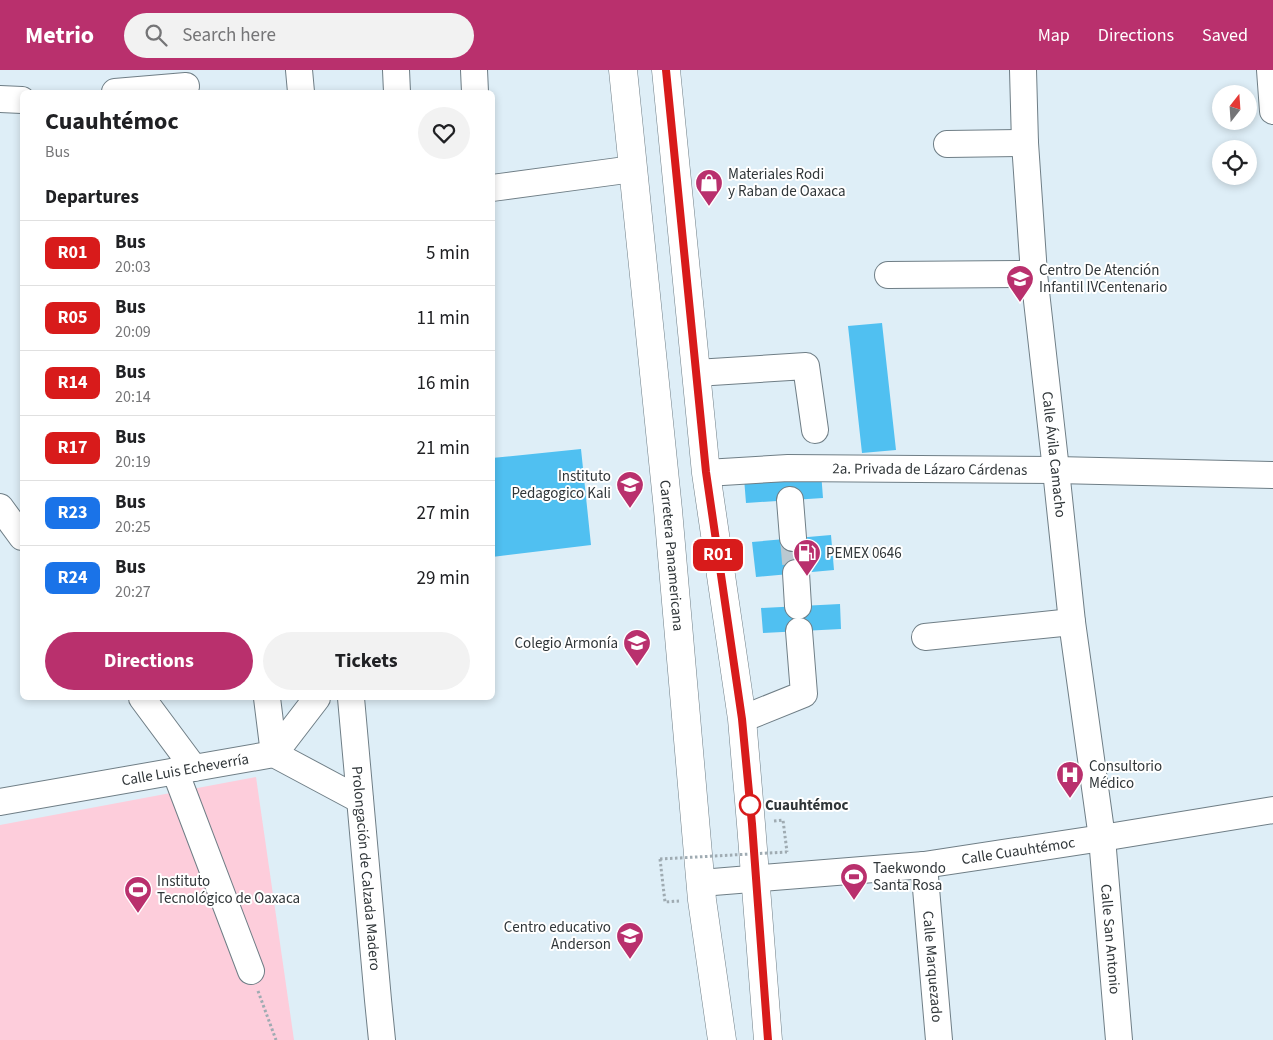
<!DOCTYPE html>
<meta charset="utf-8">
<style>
:root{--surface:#fff;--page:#f2f2f2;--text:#202124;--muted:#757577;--line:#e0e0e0;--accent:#b9306d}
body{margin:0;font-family:"Source Sans 3",sans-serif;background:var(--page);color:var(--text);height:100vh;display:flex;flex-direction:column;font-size:19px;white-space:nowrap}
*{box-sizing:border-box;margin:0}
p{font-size:16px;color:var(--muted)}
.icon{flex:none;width:28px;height:28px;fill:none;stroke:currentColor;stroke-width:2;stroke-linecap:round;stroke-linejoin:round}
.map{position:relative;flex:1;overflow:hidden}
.sheet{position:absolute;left:20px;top:20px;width:475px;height:610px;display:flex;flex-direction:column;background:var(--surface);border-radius:8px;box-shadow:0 2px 8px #0003}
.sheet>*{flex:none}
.badge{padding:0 10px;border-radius:8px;font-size:18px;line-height:32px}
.needle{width:32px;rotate:17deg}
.tools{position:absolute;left:1212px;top:15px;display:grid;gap:10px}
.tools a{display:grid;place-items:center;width:45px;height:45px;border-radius:50%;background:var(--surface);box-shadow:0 2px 8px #0003;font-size:25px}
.map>.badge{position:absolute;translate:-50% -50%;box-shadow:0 0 0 2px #fff}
h2{padding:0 25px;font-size:19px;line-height:45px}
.round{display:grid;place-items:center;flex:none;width:52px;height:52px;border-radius:26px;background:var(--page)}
.overview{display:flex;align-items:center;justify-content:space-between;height:85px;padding:0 25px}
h1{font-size:24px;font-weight:700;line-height:38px}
.primary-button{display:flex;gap:10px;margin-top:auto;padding:10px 25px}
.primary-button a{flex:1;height:58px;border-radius:30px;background:var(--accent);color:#fff;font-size:20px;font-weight:700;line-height:58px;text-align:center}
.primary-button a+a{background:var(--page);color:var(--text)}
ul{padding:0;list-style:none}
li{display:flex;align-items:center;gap:15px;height:65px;padding:0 25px;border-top:1px solid var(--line)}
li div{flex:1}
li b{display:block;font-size:19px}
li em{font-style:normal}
li .badge{min-width:55px;font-weight:700;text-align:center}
header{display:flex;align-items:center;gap:30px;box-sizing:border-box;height:70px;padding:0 25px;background:var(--accent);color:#fff}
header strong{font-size:24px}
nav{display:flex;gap:28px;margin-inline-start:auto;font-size:18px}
.search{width:350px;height:45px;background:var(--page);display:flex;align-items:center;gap:12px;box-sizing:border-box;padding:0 18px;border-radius:28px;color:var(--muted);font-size:19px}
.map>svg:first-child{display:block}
.green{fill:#fdcddb}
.building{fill:#50c0f1}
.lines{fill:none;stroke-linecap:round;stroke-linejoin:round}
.minor-tunnel{stroke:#bbc9d1;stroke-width:26;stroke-dasharray:26 13;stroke-linecap:butt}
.minor-casing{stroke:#6f7e86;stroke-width:28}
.highway-casing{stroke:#6f7e86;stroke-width:29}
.path{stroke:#9fabb2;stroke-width:3;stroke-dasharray:2.5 2.5;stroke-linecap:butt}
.minor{stroke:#fff;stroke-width:26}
.highway{stroke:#fff;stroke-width:28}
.path-bridge{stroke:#9fabb2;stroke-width:3;stroke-dasharray:2.5 2.5;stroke-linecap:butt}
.line-casing{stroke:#fff;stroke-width:11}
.line{stroke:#d81b1b;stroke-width:8}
.stop-dot{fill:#fff;stroke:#d81b1b;stroke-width:2.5}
.labels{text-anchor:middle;stroke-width:4;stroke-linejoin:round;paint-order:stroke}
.poi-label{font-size:15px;fill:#303639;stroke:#fff;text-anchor:start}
.street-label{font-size:15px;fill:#303639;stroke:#fff}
.stop-label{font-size:15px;font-weight:bold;fill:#303639;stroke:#fff;text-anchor:start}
</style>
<header>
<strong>Metrio</strong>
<div class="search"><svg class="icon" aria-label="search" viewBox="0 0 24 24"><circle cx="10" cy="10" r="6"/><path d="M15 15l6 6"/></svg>Search here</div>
<nav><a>Map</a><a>Directions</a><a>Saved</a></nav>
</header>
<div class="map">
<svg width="1273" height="970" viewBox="0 0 1273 970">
<rect width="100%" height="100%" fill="#deeef7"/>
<path class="green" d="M256 707 294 970H0V755Z"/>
<path class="building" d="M882 253 896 380 862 383 848 256Z
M581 379 591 475 492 487V388Z
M821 402 823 428 746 433 744 408Z
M831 465 834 500 756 507 752 472Z
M840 534 841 559 763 563 761 538Z"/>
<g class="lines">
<path class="minor-tunnel" d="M793 468 796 503"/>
<defs>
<g id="minor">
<path d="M299 0 301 22"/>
<path d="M396 0 397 22"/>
<path d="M474 0 475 22"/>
<path id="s1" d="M1023 0 1025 73 1034 204 1056 400 1072 552 1102 768 1119 970"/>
<path d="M1270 0 1273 41"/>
<path d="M115 22 186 16"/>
<path d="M0 29 22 30"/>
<path d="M947 74 1025 73"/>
<path d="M492 118 633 99"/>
<path d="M888 205 1034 204"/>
<path d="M696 303 806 296 815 360"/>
<path id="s2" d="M706 403 788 398 1056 400 1273 405"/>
<path d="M790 430 793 468"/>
<path d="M0 437 22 467"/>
<path d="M796 503 798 536"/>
<path d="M925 567 1072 552"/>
<path d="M142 628 194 698"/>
<path d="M267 628 274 684"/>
<path id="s3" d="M351 628 378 930 382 970"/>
<path d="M742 649 804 624 799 561"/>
<path d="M274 684 317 628"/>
<path d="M175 701 251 901"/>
<path id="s4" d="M0 732 274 684 360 730"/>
<path id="s5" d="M924 795 939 970"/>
<path id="s6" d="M701 813 924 795 1102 768 1273 740"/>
</g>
<g id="highway">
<path id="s7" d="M623 0 668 440 702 830 722 970"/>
<path d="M666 0 706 403 742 649 751 754 768 970"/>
</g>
</defs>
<use href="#minor" class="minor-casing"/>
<use href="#highway" class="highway-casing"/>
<path class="path" d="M774 751 783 750 787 782
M660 789 665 832 679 831
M258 921 276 970"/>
<use href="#minor" class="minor"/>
<use href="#highway" class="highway"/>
<path class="path-bridge" d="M660 789 787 782"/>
</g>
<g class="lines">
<defs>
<path id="line" d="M666 0 706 402 742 649 752 754 768 970"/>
</defs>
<use href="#line" class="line-casing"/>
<use href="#line" class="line"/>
</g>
<defs>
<symbol id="shop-pin" viewBox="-11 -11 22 30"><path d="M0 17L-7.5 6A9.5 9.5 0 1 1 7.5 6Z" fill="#b9306d" stroke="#fff"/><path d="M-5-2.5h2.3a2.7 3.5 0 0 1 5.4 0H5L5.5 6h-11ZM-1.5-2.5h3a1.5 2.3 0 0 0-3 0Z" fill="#fff"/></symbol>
<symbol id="school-pin" viewBox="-11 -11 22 30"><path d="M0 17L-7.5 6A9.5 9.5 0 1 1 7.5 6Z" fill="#b9306d" stroke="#fff"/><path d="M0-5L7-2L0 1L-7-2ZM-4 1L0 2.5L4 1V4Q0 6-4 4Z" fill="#fff"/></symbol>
<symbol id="fuel-pin" viewBox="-11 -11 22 30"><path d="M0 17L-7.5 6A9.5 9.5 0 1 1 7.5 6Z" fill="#b9306d" stroke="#fff"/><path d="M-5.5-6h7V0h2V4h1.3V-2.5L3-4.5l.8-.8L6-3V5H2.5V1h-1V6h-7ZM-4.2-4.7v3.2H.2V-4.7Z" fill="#fff"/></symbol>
<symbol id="hospital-pin" viewBox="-11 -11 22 30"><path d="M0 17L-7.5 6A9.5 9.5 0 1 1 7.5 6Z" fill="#b9306d" stroke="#fff"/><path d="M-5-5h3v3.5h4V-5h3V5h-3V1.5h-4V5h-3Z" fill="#fff"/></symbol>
<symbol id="stadium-pin" viewBox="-11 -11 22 30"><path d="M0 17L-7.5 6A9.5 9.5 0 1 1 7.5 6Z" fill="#b9306d" stroke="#fff"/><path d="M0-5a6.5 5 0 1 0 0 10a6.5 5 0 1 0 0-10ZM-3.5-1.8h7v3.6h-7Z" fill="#fff"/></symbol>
<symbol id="university-pin" viewBox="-11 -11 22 30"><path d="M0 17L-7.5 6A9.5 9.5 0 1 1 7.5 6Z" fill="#b9306d" stroke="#fff"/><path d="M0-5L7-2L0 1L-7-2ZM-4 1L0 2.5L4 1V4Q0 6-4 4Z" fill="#fff"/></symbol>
</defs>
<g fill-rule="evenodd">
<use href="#shop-pin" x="693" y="97" width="32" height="43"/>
<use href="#school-pin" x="1004" y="193" width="32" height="43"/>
<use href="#school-pin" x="614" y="399" width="32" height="43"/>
<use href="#fuel-pin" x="791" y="467" width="32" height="43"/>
<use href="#school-pin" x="621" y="557" width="32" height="43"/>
<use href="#hospital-pin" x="1054" y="689" width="32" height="43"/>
<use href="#stadium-pin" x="838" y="791" width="32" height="43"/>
<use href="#stadium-pin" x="122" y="804" width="32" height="43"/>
<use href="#university-pin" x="614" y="850" width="32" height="43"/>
</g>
<circle class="stop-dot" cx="750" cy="735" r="10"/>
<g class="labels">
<g class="poi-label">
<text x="728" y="109">Materiales Rodi<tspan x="728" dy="17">y Raban de Oaxaca</tspan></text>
<text x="1039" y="205">Centro De Atención<tspan x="1039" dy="17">Infantil IVCentenario</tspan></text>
<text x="611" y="411" text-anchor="end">Instituto<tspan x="611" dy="17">Pedagogico Kali</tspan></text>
<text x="826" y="488">PEMEX 0646</text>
<text x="618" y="578" text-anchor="end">Colegio Armonía</text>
<text x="1089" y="701">Consultorio<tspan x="1089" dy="17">Médico</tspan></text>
<text x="873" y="803">Taekwondo<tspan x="873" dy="17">Santa Rosa</tspan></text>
<text x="157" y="816">Instituto<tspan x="157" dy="17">Tecnológico de Oaxaca</tspan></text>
<text x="611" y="862" text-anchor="end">Centro educativo<tspan x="611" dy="17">Anderson</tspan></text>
</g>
<g class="street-label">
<text dy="5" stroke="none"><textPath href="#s1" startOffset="386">Calle Ávila Camacho</textPath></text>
<text dy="5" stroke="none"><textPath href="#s2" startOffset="224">2a. Privada de Lázaro Cárdenas</textPath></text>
<text dy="5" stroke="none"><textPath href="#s7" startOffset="488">Carretera Panamericana</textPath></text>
<text dy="5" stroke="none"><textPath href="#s4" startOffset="188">Calle Luis Echeverría</textPath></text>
<text dy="5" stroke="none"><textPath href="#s6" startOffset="319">Calle Cuauhtémoc</textPath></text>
<text dy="5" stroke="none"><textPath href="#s3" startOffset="171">Prolongación de Calzada Madero</textPath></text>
<text dy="5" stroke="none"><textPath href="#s1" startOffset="874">Calle San Antonio</textPath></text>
<text dy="5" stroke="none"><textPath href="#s5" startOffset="102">Calle Marquezado</textPath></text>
</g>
<g class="stop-label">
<text x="765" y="740">Cuauhtémoc</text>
</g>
</g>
</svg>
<div class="tools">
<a><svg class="needle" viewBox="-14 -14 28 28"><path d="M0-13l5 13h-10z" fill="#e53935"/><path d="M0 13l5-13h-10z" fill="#757577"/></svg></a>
<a><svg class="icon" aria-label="locate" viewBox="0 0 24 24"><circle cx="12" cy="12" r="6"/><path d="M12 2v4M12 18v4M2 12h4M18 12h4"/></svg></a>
</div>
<b class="badge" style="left:718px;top:485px;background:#d81b1b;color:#fff">R01</b>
<section class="sheet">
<div class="overview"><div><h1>Cuauhtémoc</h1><p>Bus</p></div><a class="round"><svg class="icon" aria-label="heart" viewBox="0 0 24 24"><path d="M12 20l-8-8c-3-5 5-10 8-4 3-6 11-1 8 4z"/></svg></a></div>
<h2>Departures</h2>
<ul>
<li><span class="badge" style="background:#d81b1b;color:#fff">R01</span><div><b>Bus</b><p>20:03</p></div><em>5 min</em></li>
<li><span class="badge" style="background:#d81b1b;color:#fff">R05</span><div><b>Bus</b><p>20:09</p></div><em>11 min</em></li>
<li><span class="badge" style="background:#d81b1b;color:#fff">R14</span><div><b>Bus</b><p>20:14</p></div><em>16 min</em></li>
<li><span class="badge" style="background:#d81b1b;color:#fff">R17</span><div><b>Bus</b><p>20:19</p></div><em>21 min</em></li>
<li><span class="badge" style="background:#1a73e8;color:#fff">R23</span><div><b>Bus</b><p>20:25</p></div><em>27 min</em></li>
<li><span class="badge" style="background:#1a73e8;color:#fff">R24</span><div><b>Bus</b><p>20:27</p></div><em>29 min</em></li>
</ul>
<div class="primary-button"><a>Directions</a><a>Tickets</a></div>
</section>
</div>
